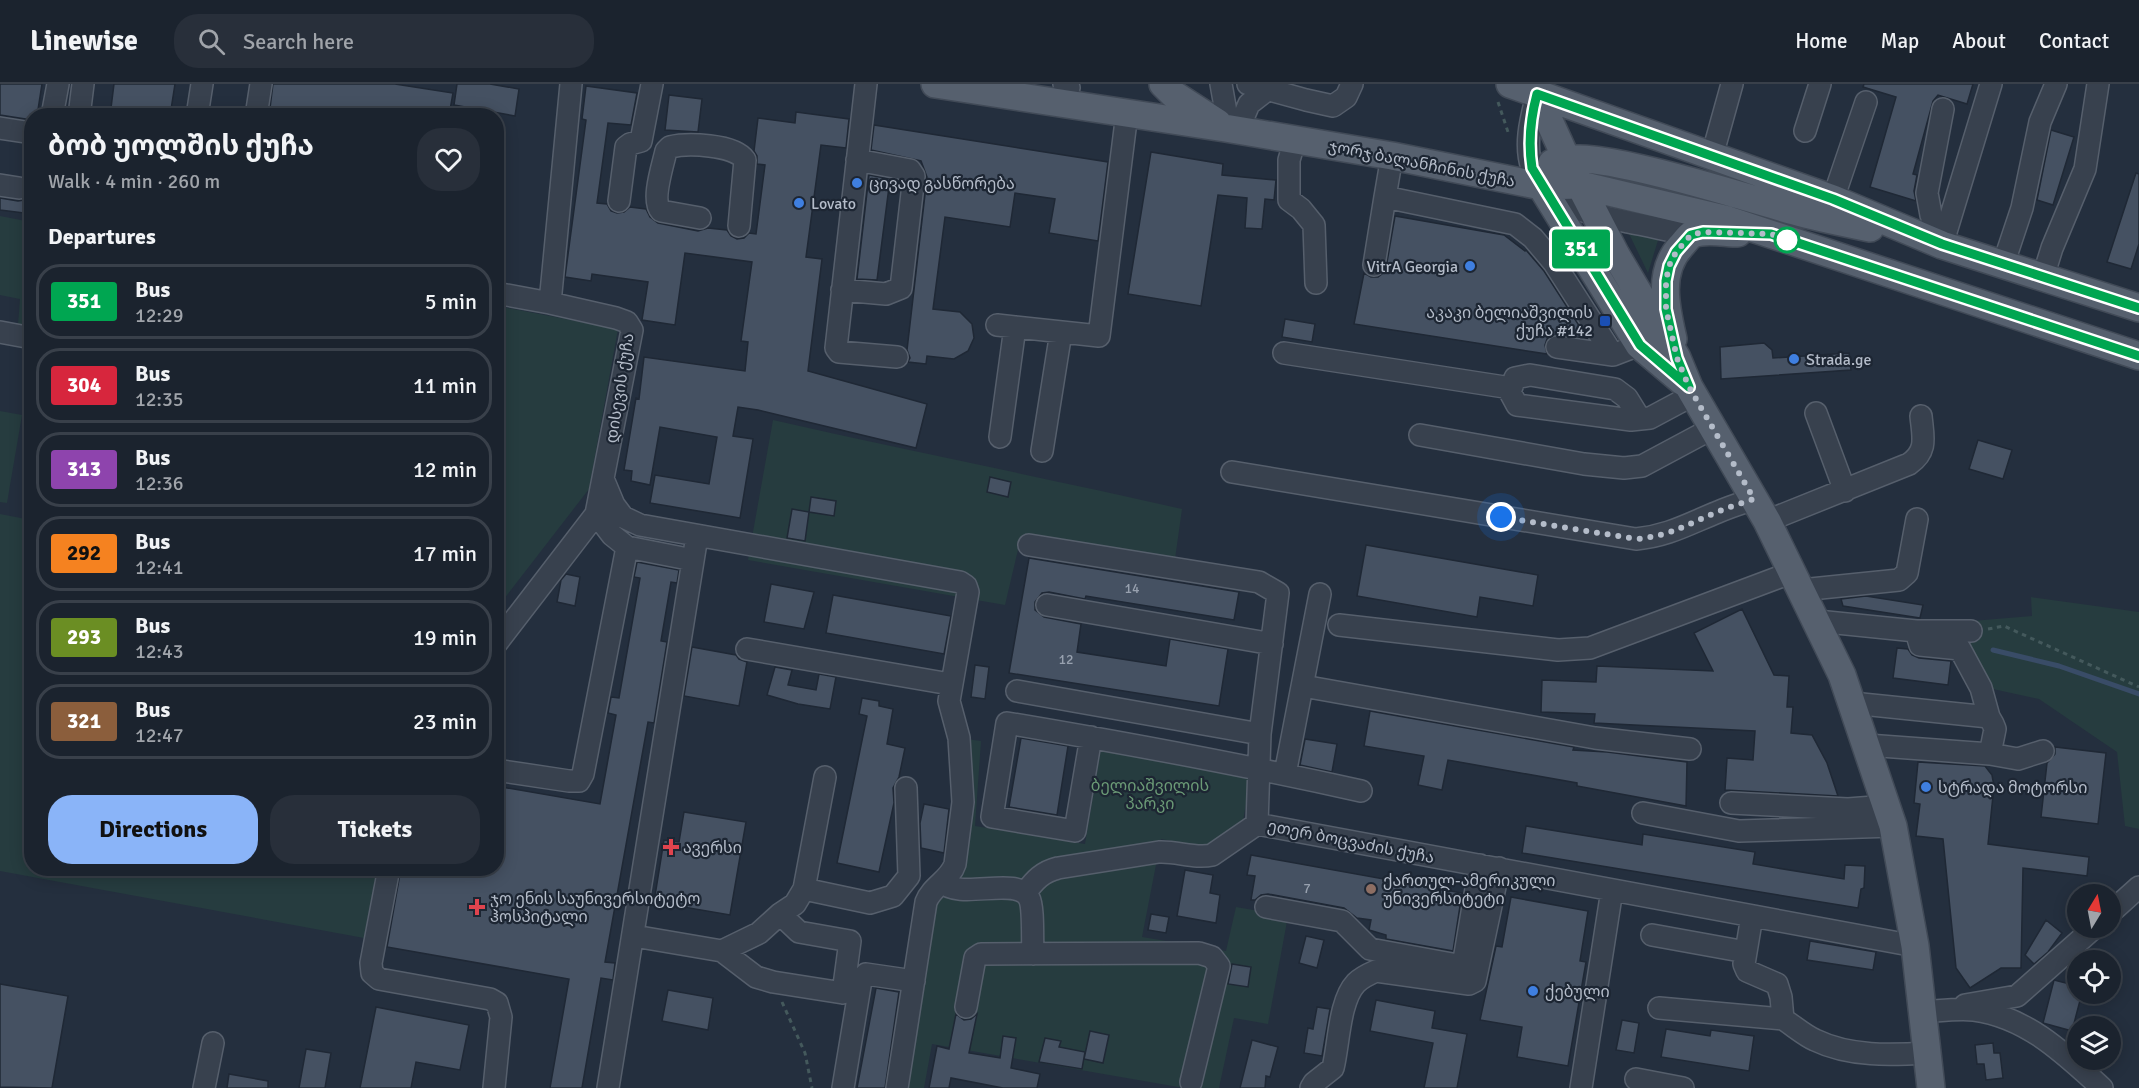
<!DOCTYPE html>
<meta charset="utf-8">
<style>
:root{--surface:#1b232e;--page:#282f3a;--text:#f1f3f6;--muted:#a0a4aa;--line:#39404a;--accent:#8ab4f8}
body{margin:0;font-family:Signika,"Noto Sans Georgian",sans-serif;background:var(--page);color:var(--text);height:100vh;display:flex;flex-direction:column;font-size:22px;white-space:nowrap}
*{box-sizing:border-box;margin:0}
p{font-size:20px;color:var(--muted)}
.icon{flex:none;width:33px;height:33px;fill:none;stroke:currentColor;stroke-width:2;stroke-linecap:round;stroke-linejoin:round}
.map{position:relative;flex:1;overflow:hidden}
.drawer{position:absolute;left:24px;top:24px;width:480px;height:768px;display:flex;flex-direction:column;background:var(--surface);border-radius:24px;box-shadow:0 3px 15px #0003,0 0 0 2px var(--line)}
.drawer>*{flex:none}
.badge{padding:0 12px;border-radius:4px;font-size:21px;line-height:39px}
.needle{width:39px;rotate:10deg}
.controls{position:absolute;left:2067px;top:800px;display:grid;gap:12px}
.controls a{display:grid;place-items:center;width:54px;height:54px;border-radius:50%;background:var(--surface);box-shadow:0 3px 15px #0003,0 0 0 2px var(--line);font-size:30px}
.you{position:absolute;width:30px;height:30px;margin:-15px;border:4px solid #fff;border-radius:50%;background:#1a73e8;box-shadow:0 0 0 9px #1a73e833}
.map>.badge{position:absolute;translate:-50% -50%;box-shadow:0 0 0 3px #fff}
h2{padding:0 24px;font-size:22px;line-height:54px}
.round{display:grid;place-items:center;flex:none;width:63px;height:63px;border-radius:24px;background:var(--page)}
.overview{display:flex;align-items:center;justify-content:space-between;height:102px;padding:0 24px}
h1{font-size:28px;font-weight:700;line-height:45px}
.primary-button{display:flex;gap:12px;margin-top:auto;padding:12px 24px}
.primary-button a{flex:1;height:69px;border-radius:24px;background:var(--accent);color:#111;font-size:24px;font-weight:700;line-height:69px;text-align:center}
.primary-button a+a{background:var(--page);color:var(--text)}
ul{padding:0;list-style:none}
li{display:flex;align-items:center;gap:18px;height:75px;margin:0 12px 9px;padding:0 12px;border:3px solid var(--line);border-radius:24px}
li div{flex:1}
li b{display:block;font-size:22px}
li em{font-style:normal}
li .badge{min-width:66px;font-weight:700;text-align:center}
header{display:flex;align-items:center;gap:36px;box-sizing:border-box;height:84px;padding:0 30px;background:var(--surface);border-bottom:2px solid var(--line)}
header strong{font-size:28px}
nav{display:flex;gap:33px;margin-inline-start:auto;font-size:21px}
.search{width:420px;height:54px;background:var(--page);display:flex;align-items:center;gap:15px;box-sizing:border-box;padding:0 21px;border-radius:24px;color:var(--muted);font-size:22px}
.map>svg:first-child{display:block}
.green{fill:#263c3f}
.lines{fill:none;stroke-linecap:round;stroke-linejoin:round}
.stream{stroke:#394c67;stroke-width:5}
.building{fill:#455162;stroke:#1f2835;stroke-width:1.5}
.minor-casing{stroke:#565f6c;stroke-width:24}
.major-casing{stroke:#414a57;stroke-width:30}
.path{stroke:#44595c;stroke-width:3;stroke-dasharray:4.5 4.5;stroke-linecap:butt}
.minor{stroke:#38414e;stroke-width:21}
.major{stroke:#56606e;stroke-width:27}
.line-casing{stroke:#fff;stroke-width:14}
.line{stroke:#00a651;stroke-width:9}
.walk{stroke:#b4bcc9;stroke-width:6;stroke-dasharray:0 10.8}
.shop-dot{fill:#3f7fe0;stroke:#1d2633;stroke-width:2}
.stop-dot{fill:#fff;stroke:#00a651;stroke-width:3}
.transit-dot{fill:#1a4fb4;stroke:#1d2633;stroke-width:2}
.health-dot{fill:#e0444e;stroke:#1d2633;stroke-width:2}
.education-dot{fill:#8d6e63;stroke:#1d2633;stroke-width:2}
.labels{text-anchor:middle;stroke-width:4.5;stroke-linejoin:round;paint-order:stroke}
.number-label{font-size:14px;fill:#98a1af}
.street-label{font-size:16px;fill:#b4bcc9;stroke:#1d2633}
.poi-label{font-size:16px;fill:#b4bcc9;stroke:#1d2633;text-anchor:start}
.park-label{font-size:16px;fill:#6b9a76;stroke:#1d2633}
</style>
<header>
<strong>Linewise</strong>
<div class="search"><svg class="icon" aria-label="search" viewBox="0 0 24 24"><circle cx="10" cy="10" r="6"/><path d="M15 15l6 6"/></svg>Search here</div>
<nav><a>Home</a><a>Map</a><a>About</a><a>Contact</a></nav>
</header>
<div class="map">
<svg width="2139" height="1004" viewBox="0 0 2139 1004">
<rect width="100%" height="100%" fill="#242f3e"/>
<path class="green" d="M1618 127 1659 153 1648 189Z
M0 132 31 138V243L18 241 20 215 0 211Z
M497 222 618 245 589 405 497 524Z
M0 327 22 331 7 419 0 418Z
M773 336C909 367 1046 394 1182 425L1175 475 1021 453 1005 521 748 476Z
M0 430 31 436 32 784 377 785 364 854 0 787Z
M2031 513 2139 528V745L2125 742 2117 668 2039 615 1993 605 1967 557 1972 537 2032 532Z
M966 655 981 657 975 742 1085 760 1101 665 1251 690 1243 737 1204 763 1161 755 1142 853 1226 867 1236 823 1288 832 1268 940 1234 934 1219 1004H1184L932 960 924 1004H906L936 813 945 814 960 811 962 794 959 787Z"/>
<g class="lines">
<path class="stream" d="M1993 566 2059 582 2139 610"/>
</g>
<path class="building" d="M0 0H42L37 32H32V36L0 31Z
M114 0H175L170 32H110Z
M273 0H395L453 9 449 32H269Z
M457 0H490L519 5 515 32 454 21Z
M1864 0H1973L1967 20 1938 11 1933 17 1913 90 1917 91 1914 107 1916 117 1870 103 1896 13 1863 3Z
M586 2 637 9 631 41 608 39 597 119 607 120 611 127 617 129 624 128 630 123 646 125 650 133 658 139 698 147 708 144 727 146 731 152 737 155 744 154 749 149 756 150 765 81 757 80V72L754 67 758 34 795 39 796 28 849 35 846 64 821 61 806 173 822 175 808 287 927 320 916 364 758 326 738 323 733 352 753 355 740 434 650 419 655 391 709 400 717 353 660 343 650 401 631 397 632 387 624 386 636 314 639 315 644 273 745 287 748 258 741 257 752 178 685 169 675 241 642 236 648 198 592 190 591 197 565 193 586 36 582 35Z
M669 11 702 15 698 48 665 46Z
M874 41 1108 78 1098 157 1049 149 1055 115 1015 109 1010 143 945 133 933 225 960 228 972 240 974 254 968 267 954 275 927 272 926 280 908 278 910 274 907 266 927 93 921 77 871 66Z
M2051 46 2074 53 2053 121 2037 116Z
M1151 68 1223 80 1222 91 1276 96 1274 116 1265 115 1262 145 1245 144 1247 114 1218 111 1201 222 1128 210Z
M2136 89 2139 90V160L2131 185 2107 178Z
M869 91 890 95 877 196 857 195Z
M29 111H32V130L0 126V114L18 117 24 116Z
M1395 132 1504 151 1525 167 1526 166 1544 187 1587 254 1553 251 1547 255 1545 261 1547 270 1354 240 1364 189 1371 193H1378L1383 189 1386 184Z
M1285 235 1315 240 1312 258 1282 253Z
M1764 259 1772 266 1773 274 1849 269 1851 286 1721 295 1720 263Z
M1978 356 2012 366 2003 395 1969 385Z
M990 393 1011 398 1008 413 987 408Z
M811 413 836 417 834 432 809 428Z
M792 425 809 428 805 457 787 454Z
M1366 461 1538 491 1533 522 1480 513 1477 533 1357 512Z
M1029 474 1239 508 1234 536 1086 512 1085 515 1049 508 1042 509 1035 518V526L1044 533 1081 540 1077 568 1166 582 1170 555 1228 565 1219 622 1009 589Z
M637 478 679 486 677 499 671 498 661 557 667 558 654 639 648 638 605 878 615 879 613 896 601 894 582 1004H550L569 895 387 863 401 784H496V702L600 720 616 631 608 629 611 613 619 614 640 494 634 493Z
M566 490 580 493 575 522 557 518 561 496Z
M771 500 814 508 804 545 764 538Z
M833 511 951 532 944 570 826 549Z
M1866 512 1923 521 1920 534 1843 522 1841 515Z
M1742 525 1774 591 1789 592 1787 623H1793L1791 649 1812 651 1827 679 1838 712 1725 706 1727 674 1753 676 1755 647 1594 639 1595 630 1541 628 1542 596 1596 598 1597 582 1713 587 1694 549Z
M692 563 736 571 739 575 747 578 739 622 684 612Z
M1897 564 1908 565 1912 571 1919 574 1951 577 1948 601 1893 594Z
M975 581 989 583 985 615 971 613Z
M775 583 792 586 788 601 816 606 819 590 836 593 830 625 798 620 767 611Z
M862 614 879 617V622L893 625 887 660 905 664 899 693 893 704 894 719 879 788 837 779 867 632 859 630Z
M1370 627 1574 663 1573 666 1607 668 1687 678 1686 722 1577 702V699L1448 676 1442 706 1418 701 1424 672 1364 662Z
M1021 654 1068 662 1057 731 1009 723Z
M1305 655 1337 660 1332 688 1300 681Z
M2055 663 2106 669 2098 740 2041 733 2047 679 2055 670Z
M1918 678 1985 682 1992 691 1994 702 1988 760 2089 773 2087 792 2023 784 2021 884H2001L1970 904 1956 884 1943 755 1916 752 1920 720 1914 719Z
M924 720 949 725 944 769 921 764 920 739Z
M684 728 746 738 730 831 654 818 664 756 679 758Z
M1526 742 1642 761 1643 750 1755 768 1753 780 1844 795 1845 781 1865 782 1864 804 1861 805 1858 824 1522 769Z
M1251 771 1462 809 1453 867 1386 855V851L1369 846 1371 836 1357 834 1344 824 1268 810 1261 811 1255 816H1251L1255 792 1247 791Z
M1185 786 1213 791 1210 809 1220 811 1216 839 1177 832Z
M1511 813 1588 827 1580 877 1586 878 1568 982 1517 973 1522 943 1480 936 1496 862 1502 863Z
M1151 830 1169 833 1166 849 1148 846Z
M2046 836 2062 849 2048 868 2034 880 2025 871Z
M1306 852 1324 856 1317 884 1299 879Z
M1810 857 1876 868 1873 886 1807 876Z
M1232 880 1251 883 1248 903 1228 900Z
M2054 896 2078 902V909H2082L2072 947 2043 939Z
M0 900 68 912 52 1004 0 1003Z
M876 904 899 908 885 1004H857Z
M668 906 713 914 708 946 662 937Z
M1376 916 1435 927 1432 944 1467 950 1457 1004H1424L1433 959 1370 947Z
M376 923 469 941 460 986 416 978 411 1004H360Z
M1317 923 1330 925 1322 972 1304 969 1308 944 1313 945Z
M956 930 964 936 971 935 977 930 969 969 1000 974 1003 952 1016 954 1011 984 1040 990 1037 1004H1003L951 994 949 1004H929L937 962 949 965Z
M1622 936 1639 939 1634 969 1616 966Z
M1666 945 1710 952 1711 946 1754 952 1749 987 1661 973Z
M1090 947 1109 951 1103 979 1084 975Z
M1045 954 1061 957 1059 963 1085 968 1082 985 1039 978Z
M1252 956 1278 963 1270 993 1266 992 1265 1004H1240Z
M1993 959 1994 969H2000L2003 994 1986 996 1984 980H1977L1975 961Z
M306 965 331 969 325 1004H299Z
M229 990 268 997V1004H227Z"/>
<g class="lines">
<defs>
<path id="minor" d="M866 0 836 264 839 268 897 273
M1064 0 1069 4
M1221 0 1229 45
M1248 0 1306 16 1333 22 1346 13 1352 0
M1539 2C1533 29 1523 57 1532 84 1545 124 1593 130 1628 138 1649 142 1670 147 1691 151
M52 32 58 0
M79 32 83 0
M197 32 202 0
M256 32 261 0
M0 44 32 49
M1238 46 1249 20 1267 6
M1805 47 1820 0
M1295 56 1289 76V116L1301 125 1314 141 1316 199
M1392 72 1385 113 1515 140 1533 154 1554 179 1613 271 1639 261
M1712 72 1732 0
M0 101 19 104
M1833 115 1866 18
M619 117 626 63 630 60 641 57 652 0
M700 134 661 127C651 116 663 81 666 67L670 63C687 59 734 60 745 76L739 142
M1942 161 1991 0
M1942 161 1931 131 1927 109 1943 25
M1374 181 1385 113
M2003 181 2022 124 2040 38 2056 0
M2043 193 2052 164 2085 85 2098 0
M842 206 886 210 901 204 914 92 910 86 857 76
M496 209 550 219 616 234 627 238 632 246 596 430 496 560
M550 219 571 0
M997 241 1099 252 1127 29
M0 248 32 254
M1557 263 1613 271
M1284 269 1511 304
M1816 329 1845 407
M1640 335 1627 314 1615 305 1530 291 1515 294 1510 308 1517 321 1631 336 1650 334 1693 311
M1420 351 1584 380 1624 384 1642 382 1713 344
M1000 353 1015 243
M1042 367 1061 248
M1232 388 1636 455C1668 452 1688 440 1718 428 1729 423 1742 419 1754 415
M604 397 614 421 623 433 640 441 960 498 966 502 968 508 949 617 959 654 963 718 955 780C950 796 932 802 926 818L897 1004
M596 430 612 451 627 463 693 476
M1767 437 1909 380C1928 367 1923 353 1921 332
M1029 461 1259 498 1278 509 1260 650 1257 740 1915 862
M1801 506 1899 496 1907 489 1917 435
M1047 521 1272 560
M1817 537 1916 547H1971
M1339 541 1558 566 1590 564 1793 488
M747 565 950 600
M1303 602 1595 654 1690 665
M1017 607 1260 650
M1852 619 1989 633
M1091 653 1075 747 992 733 1007 639C1126 659 1244 681 1361 707
M1867 661 1990 670 1995 645 1993 640 1989 633 1981 604 1960 565 1920 561 1916 547
M1990 670 2018 675 2043 667
M496 686 569 697H579L583 690 627 463
M1285 690 1320 510
M1731 719 1848 725 1887 722
M1643 729 1739 747 1893 742
M389 784 371 879 372 889 379 895 490 915 497 919 501 933 494 1004
M942 798C960 817 1017 791 1029 814 1034 823 1032 858 1033 870
M804 805 870 819 893 812 909 792 906 704
M1025 809C1035 796 1042 788 1058 784L1159 768C1177 767 1195 775 1212 771L1257 740
M1266 823 1342 837 1370 865 1463 882 1480 781
M2110 829 2139 803
M780 830 799 848 850 857 843 909 773 898 756 893 722 867 759 849 780 830 795 820 804 805 825 693
M1752 832 1744 880 1747 887 1777 900 1781 913 1783 935C1794 942 1804 951 1815 956 1850 973 1891 971 1928 969
M1652 851 1746 868
M634 852 722 867
M1965 921 2017 912 2095 843
M966 923 975 874 981 870 1199 869 1212 873 1219 882 1191 998
M1659 924 1783 935
M1923 928C1940 927 1958 924 1974 926 2027 933 2065 970 2102 1004
M1636 995 1683 1004
M204 1004 213 959
M608 1004 697 452
M843 1004 861 896 866 890 914 897
M1311 1004 1314 999 1333 984C1339 960 1339 917 1356 899 1362 893 1369 890 1376 887L1469 900 1475 897 1499 784
M1581 1004 1612 806"/>
<path id="major" d="M935 0 1225 44 1392 72 1541 102 1580 101 1728 136 2139 272
M1163 0 1173 10 1218 39
M1510 0 1833 115 1942 161 2139 224
M1537 10 1566 74 1616 171 1677 274 1689 303 1767 437 1842 591 1893 742 1915 862 1931 1004
M1552 79C1583 59 1752 116 1794 127 1819 134 1845 139 1870 144
M1541 102 1639 261 1683 298
M1673 255C1666 224 1657 188 1681 162 1684 159 1688 153 1691 151 1703 144 1724 149 1738 149"/>
</defs>
<use href="#minor" class="minor-casing"/>
<use href="#major" class="major-casing"/>
<path class="path" d="M1498 18 1509 51
M1988 545 2004 542 2139 603
M782 918 805 969 812 1004"/>
<use href="#minor" class="minor"/>
<use href="#major" class="major"/>
</g>
<g class="lines">
<defs>
<path id="line" d="M2139 224 1942 160 1833 115 1537 10C1530 36 1528 58 1532 84L1640 261 1689 303 1677 274 1666 225V197L1669 182 1676 168 1691 151 1703 148 1771 150 2139 272"/>
</defs>
<use href="#line" class="line-casing"/>
<use href="#line" class="line"/>
<path class="walk" d="M1501 433 1636 455C1670 452 1688 440 1717 428 1729 423 1742 419 1754 415L1689 303 1677 274 1666 225V197L1669 182 1676 168 1691 151 1703 148 1771 150 1790 157 1787 156"/>
</g>
<g class="shop-dot">
<circle cx="857" cy="99" r="6"/>
<circle cx="799" cy="119" r="6"/>
<circle cx="1470" cy="182" r="6"/>
<circle cx="1794" cy="275" r="6"/>
<circle cx="1926" cy="703" r="6"/>
<circle cx="1533" cy="907" r="6"/>
</g>
<circle class="stop-dot" cx="1787" cy="156" r="12"/>
<rect class="transit-dot" x="1599" y="231" width="12" height="12" rx="3"/>
<g class="health-dot">
<path d="M668 754h6v6h6v6h-6v6h-6v-6h-6v-6h6z"/>
<path d="M474 814h6v6h6v6h-6v6h-6v-6h-6v-6h6z"/>
</g>
<circle class="education-dot" cx="1371" cy="805" r="6"/>
<g class="labels">
<g class="number-label">
<text x="1132" y="509">14</text>
<text x="1066" y="580">12</text>
<text x="1307" y="809">7</text>
</g>
<g class="street-label">
<text transform="translate(1422 79) rotate(11)" y="6">ჯორჯ ბალანჩინის ქუჩა</text>
<text transform="translate(619 304) rotate(-81)" y="6">დისევის ქუჩა</text>
<text transform="translate(1351 757) rotate(11)" y="6">ეთერ ბოცვაძის ქუჩა</text>
</g>
<g class="poi-label">
<text x="869" y="105">ცივად გასწორება</text>
<text x="811" y="125">Lovato</text>
<text x="1458" y="188" text-anchor="end">VitrA Georgia</text>
<text x="1593" y="234" text-anchor="end">აკაკი ბელიაშვილის<tspan x="1593" dy="18">ქუჩა #142</tspan></text>
<text x="1806" y="281">Strada.ge</text>
<text x="1938" y="709">სტრადა მოტორსი</text>
<text x="683" y="769">ავერსი</text>
<text x="1383" y="802">ქართულ-ამერიკული<tspan x="1383" dy="18">უნივერსიტეტი</tspan></text>
<text x="490" y="820">ჯო ენის საუნივერსიტეტო<tspan x="490" dy="18">ჰოსპიტალი</tspan></text>
<text x="1545" y="913">ქებული</text>
</g>
<g class="park-label">
<text x="1150" y="707">ბელიაშვილის<tspan x="1150" dy="18">პარკი</tspan></text>
</g>
</g>
</svg>
<div class="controls">
<a><svg class="needle" viewBox="-14 -14 28 28"><path d="M0-13l5 13h-10z" fill="#e53935"/><path d="M0 13l5-13h-10z" fill="#a0a4aa"/></svg></a>
<a><svg class="icon" aria-label="locate" viewBox="0 0 24 24"><circle cx="12" cy="12" r="6"/><path d="M12 2v4M12 18v4M2 12h4M18 12h4"/></svg></a>
<a><svg class="icon" aria-label="layers" viewBox="0 0 24 24"><path d="M12 4l9 5-9 5-9-5zM3 14l9 5 9-5"/></svg></a>
</div>
<div class="you" style="left:1501px;top:433px"></div>
<b class="badge" style="left:1581px;top:165px;background:#00a651;color:#fff">351</b>
<section class="drawer">
<div class="overview"><div><h1>ბობ უოლშის ქუჩა</h1><p>Walk · 4 min · 260 m</p></div><a class="round"><svg class="icon" aria-label="heart" viewBox="0 0 24 24"><path d="M12 20l-8-8c-3-5 5-10 8-4 3-6 11-1 8 4z"/></svg></a></div>
<h2>Departures</h2>
<ul>
<li><span class="badge" style="background:#00a651;color:#fff">351</span><div><b>Bus</b><p>12:29</p></div><em>5 min</em></li>
<li><span class="badge" style="background:#d7263d;color:#fff">304</span><div><b>Bus</b><p>12:35</p></div><em>11 min</em></li>
<li><span class="badge" style="background:#8e44ad;color:#fff">313</span><div><b>Bus</b><p>12:36</p></div><em>12 min</em></li>
<li><span class="badge" style="background:#f58220;color:#111">292</span><div><b>Bus</b><p>12:41</p></div><em>17 min</em></li>
<li><span class="badge" style="background:#6b8e23;color:#fff">293</span><div><b>Bus</b><p>12:43</p></div><em>19 min</em></li>
<li><span class="badge" style="background:#8b5e3c;color:#fff">321</span><div><b>Bus</b><p>12:47</p></div><em>23 min</em></li>
</ul>
<div class="primary-button"><a>Directions</a><a>Tickets</a></div>
</section>
</div>
